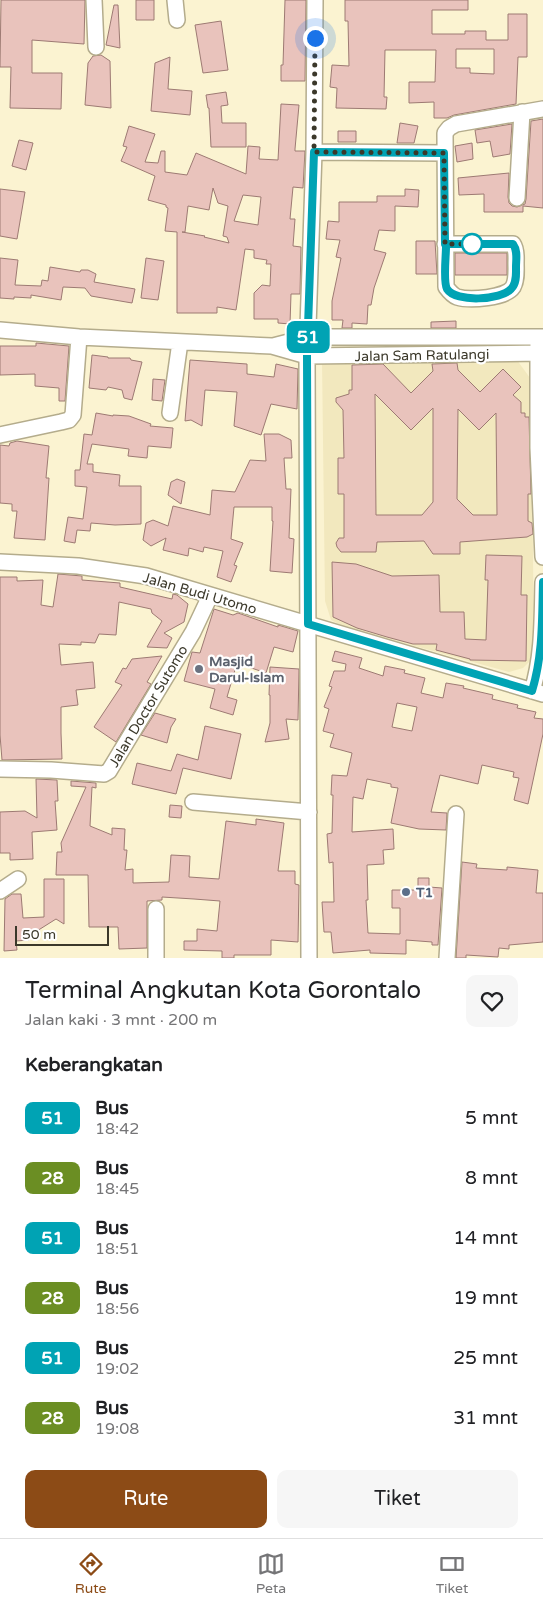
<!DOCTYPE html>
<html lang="id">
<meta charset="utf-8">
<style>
:root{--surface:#fff;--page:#f6f6f6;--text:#202124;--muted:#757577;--line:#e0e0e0;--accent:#8c4b16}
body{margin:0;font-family:"Varela Round",sans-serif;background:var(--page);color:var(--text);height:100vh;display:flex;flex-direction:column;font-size:19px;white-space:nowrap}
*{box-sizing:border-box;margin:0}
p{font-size:16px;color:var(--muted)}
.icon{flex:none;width:28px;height:28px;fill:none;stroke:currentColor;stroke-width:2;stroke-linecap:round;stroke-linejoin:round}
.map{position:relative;height:958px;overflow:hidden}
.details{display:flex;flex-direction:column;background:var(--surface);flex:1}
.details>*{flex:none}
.badge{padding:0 10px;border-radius:8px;font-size:18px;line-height:32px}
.scale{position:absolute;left:15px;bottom:12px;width:94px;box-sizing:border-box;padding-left:5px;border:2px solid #3b382a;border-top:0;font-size:14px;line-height:18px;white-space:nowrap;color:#3b382a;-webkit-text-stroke:4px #fff;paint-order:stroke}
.you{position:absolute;width:25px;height:25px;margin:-12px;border:4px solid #fff;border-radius:50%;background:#1a73e8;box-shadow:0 0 0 8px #1a73e833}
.map>.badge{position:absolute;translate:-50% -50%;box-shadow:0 0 0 2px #fff}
h2{padding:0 25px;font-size:19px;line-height:45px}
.round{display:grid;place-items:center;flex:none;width:52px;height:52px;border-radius:10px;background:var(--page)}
.overview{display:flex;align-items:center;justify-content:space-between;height:85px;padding:0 25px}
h1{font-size:24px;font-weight:600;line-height:38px}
.cta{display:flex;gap:10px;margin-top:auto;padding:10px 25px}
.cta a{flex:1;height:58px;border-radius:10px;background:var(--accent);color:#fff;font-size:20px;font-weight:600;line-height:58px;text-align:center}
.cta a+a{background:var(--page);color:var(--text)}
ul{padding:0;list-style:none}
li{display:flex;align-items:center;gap:15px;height:60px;padding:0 25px}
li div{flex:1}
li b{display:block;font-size:19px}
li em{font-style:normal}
li .badge{min-width:55px;font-weight:700;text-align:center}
.menu{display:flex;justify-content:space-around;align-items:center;height:70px;border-top:1px solid var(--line);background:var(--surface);font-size:14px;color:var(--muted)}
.menu a{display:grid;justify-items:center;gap:2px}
.menu .current{color:var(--accent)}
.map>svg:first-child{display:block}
.built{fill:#f2e8be}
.building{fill:#e9c3bc;stroke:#9d7a73;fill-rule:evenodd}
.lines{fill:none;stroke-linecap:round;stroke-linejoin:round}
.minor-casing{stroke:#b4ac8c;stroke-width:18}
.minor{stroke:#fff;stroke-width:15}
.line-casing{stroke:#fff;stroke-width:11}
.line{stroke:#00a3b4;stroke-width:8}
.walk{stroke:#3b382a;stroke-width:5;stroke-dasharray:0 9}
.stop-dot{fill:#fff;stroke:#00a3b4;stroke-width:2.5}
.worship-dot{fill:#6b7280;stroke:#fff;stroke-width:2}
.service-dot{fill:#5c6f8a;stroke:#fff;stroke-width:2}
.labels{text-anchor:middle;stroke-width:4.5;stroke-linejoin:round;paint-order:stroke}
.street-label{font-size:14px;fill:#3b382a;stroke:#fff}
.worship-label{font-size:14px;font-weight:bold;fill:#5b616d;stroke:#fff;text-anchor:start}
.service-label{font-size:14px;font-weight:bold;fill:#4e5e75;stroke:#fff;text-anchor:start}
</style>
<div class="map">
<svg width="543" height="958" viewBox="0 0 543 958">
<rect width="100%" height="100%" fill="#fbf3d1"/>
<path class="built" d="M322 360H517L530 378 537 424 532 466 534 648 530 661 523 668 509 672 343 626 331 620 325 601Z"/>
<path class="building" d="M1 0H85L84 44 32 40V73H62L61 109 10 108 11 67H0Z
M136 0H154V20H136Z
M285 0H306L305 81H281V65H283Z
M345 0H468V10H432V34H465V31H486V40H508V14H527V57H518L516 104 454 115 447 118H434V102L409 103V82H435L436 50H385L384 97H387L386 109 336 108 337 88 330 87 332 65 349 66 348 21H345ZM456 49H494V74L470 73V68H456Z
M114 5H118L120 48 106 45Z
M221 21 228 70 203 73 195 25Z
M101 55 110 61 111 108 85 105 88 63 93 56Z
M170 57 168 89 192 91 190 115 151 111 155 63Z
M226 92 228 105 221 106 222 123H246V147H211L209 108H208L206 95Z
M281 104 299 105 295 149V151H305L303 188 293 187 290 219H295L293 246 301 247 300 294H291L290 324 278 323V319H254V293L262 285 270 286 271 264H266L267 260 254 258V250L245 249 236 310 217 307V313H177V232L165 231 168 208 166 207V205L148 200 155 176 121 161 127 147 123 146 129 126 155 134 145 162 158 163 161 151H165V172L187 175 196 153 246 174 248 146 260 147 259 159 278 160ZM213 188 218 203 228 206 223 236 227 237 229 243 204 237 205 236 182 232H185L188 206 209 210ZM243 195 261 197 258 225 234 221Z
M543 119V208L523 206V212H484V194L459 195 458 178 509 173 508 197 509 203 512 206 517 207 525 204 526 199 531 121Z
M400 123 418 126 414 143H397Z
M512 124 510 154 493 157 490 141 477 143 475 130Z
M338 131H356V142H338Z
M19 140 33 143 26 170 12 166Z
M472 143 473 159 457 162 455 146Z
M0 189 25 192 17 239 0 236Z
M405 189 419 190 418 207 395 206V231L379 230 374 250 386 253 374 288 371 305H368L367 324 352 323V328H342L343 320H332V301L341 258 336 257 340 240 326 239 328 221 339 222V202H377V196H405Z
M416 241H435L437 274H416Z
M455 253H507V275H455Z
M0 258 18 260 15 285 41 286 42 280 48 281 50 267 80 272 81 270H88L96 274 94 282 135 289 132 303 91 296 85 288 63 287 61 300 31 295V298L14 297V299L0 298Z
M146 258 164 261 158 300 141 298Z
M456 321V328H431V322Z
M36 343 69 346 65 401H59V388L35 386V374L0 375V346H36Z
M92 355 108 357V358H130L131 360 142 362 132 400 124 398 122 390 108 387 106 390 89 388Z
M190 360 247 364V374L274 377 276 364 298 369 297 409 271 404 261 435 234 426 237 392 205 390 202 426 191 420 185 421Z
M457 363 458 370 480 392 503 369 521 387 513 395 521 402V413H525V417H529L531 494H528V521L532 523 533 534 527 537 460 542V554H433L424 541 377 542 376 552H341L337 547 336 543 339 538H344V494H338V458H344L343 410 336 402V398L349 394V390H352V365L383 364 411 393 433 371 432 364ZM375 394 411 430 433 408V502L422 515H376ZM458 409 479 430 496 413 497 515H473L457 499Z
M153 379 165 380 162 401 152 400Z
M96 413 113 416V415L129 416 151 424 150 426 173 428 171 448 148 446 147 458 128 456 129 449 92 444 87 464H93V472L120 475 119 486H141V524L115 525 91 523 90 531 77 530 75 543 64 541 68 517 83 519 87 487 75 486V470H80L84 434 92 435Z
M264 434H279L291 440 292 458H284L286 489H291L289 538 294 539 292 573 270 571 273 521H272V507H234L231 539 243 543 234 565 237 566 231 582 217 577 223 551 204 547 203 552 189 548 188 556 163 550 166 538 151 546 143 540 146 523 153 520 168 526 173 506 210 515 212 490 235 492 250 460 266 461Z
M17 441 49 446 46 478H49L45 540 14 538 17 511H12V504L0 503V445L9 446 10 443Z
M177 479 185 482 181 504 168 495 171 482Z
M486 555 522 556 521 595H527L526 661 470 660V659L436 650 437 644H413L387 637 357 628 333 617 332 562 356 564 392 576 439 575 440 612H464L465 639 486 640 488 580H485Z
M58 574 82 576V580L120 583V587L172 599 173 594 177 595 188 604 184 622 164 633 172 638 167 648 147 647 162 621 152 613 151 609 119 602 116 635 99 634 95 643 81 642V645L59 644 61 665 93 662 95 688 76 690 78 705 61 707V733L62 759 2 760 0 735V577H17V581L43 580 41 605 53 607Z
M214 609 233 615 238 613 278 627V625L298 631 293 652 274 647 266 673 237 663 227 697 237 700 233 715 210 708 215 689 184 681 192 652 200 653Z
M335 651 362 658 359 668 383 676 385 666 405 670 404 673 425 678 421 693 443 698 446 683 464 686 463 688 493 695 492 699 518 705 517 708 536 712 534 718 543 719V734L528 804 514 800 519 778 513 777 514 772 482 765 478 784 440 775 431 812 447 813 446 830 419 829 391 823 398 788 391 787V784L367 779 363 799 353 797 352 832 393 829 394 849 383 850 384 864 367 865 368 900H366L368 933 400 934V908H392V890H418V878H429V887L442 888 438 945H432V942L406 940V954L370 953V950L333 953 331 932H324L322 902H334L333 862 329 863 327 834 332 833 333 795H331L332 775 347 776 352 753 330 747 334 734 323 731 329 709 324 707 332 687 329 686 334 671H345L346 664 332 661ZM397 703 417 707 412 731 392 727Z
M162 656 147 682 151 684 116 742 94 727 122 685 115 682 123 668 126 669 132 659Z
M270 667 299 669 298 720 286 719 289 739 265 742 270 723V695H269Z
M155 713 176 719 171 727 167 743 141 735Z
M205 726 241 734 231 779 183 768 176 794 132 784 137 763 171 771 177 754 198 760Z
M36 779 57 780 58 801H55L57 830 32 832 33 859 10 860V853H0V812L25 811 37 818Z
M71 781 96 783V788L92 787 90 826 112 835V828L125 829 124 850H127L125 870 133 869V883L169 882 171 855 190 856 189 877 219 879 226 821 256 825V819L284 823 278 871H295V884L299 885 298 942 271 940V955H234V958H222V951L184 950V941H197V929L217 931 220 901 194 899 162 897V900L147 901V948L119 949 118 927H89L88 875H56L57 852H62L61 843 86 787 71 786Z
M170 805 182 806 181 818 169 817Z
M462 862 477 864 476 868 507 870V867L538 870 536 893H543V942L509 945V949L499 948 498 957 466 955V958H456Z
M44 879H64V924L56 919 29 936V940L16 941 17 950 4 951 5 899 12 894H21L23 918 44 917Z"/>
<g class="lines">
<defs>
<path id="minor" d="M94 0 96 47
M175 0 177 20
M314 152 444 153
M517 198 522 112
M445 244H513C517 250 516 257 516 263 516 271 517 280 513 287 506 298 470 301 457 297 452 295 449 291 446 287L445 133 449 128 456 124 543 109
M0 330 79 337 272 346 307 356 543 353
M538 344V448L543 557
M273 346 308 337H543
M170 413 180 342
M0 435 61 422 69 420 73 415 79 337
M0 562 78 566 146 576 543 694
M532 691C543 655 542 619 543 582
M0 769 51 770 104 774 109 771 193 632 210 596
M193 802 309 812
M0 891 18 879
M156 958V909
M309 958 307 356 314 152 315 0
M447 958 456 814"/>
</defs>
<use href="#minor" class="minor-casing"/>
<use href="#minor" class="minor"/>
</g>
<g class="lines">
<defs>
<path id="line" d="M446 247C446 256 443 282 447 289 456 303 501 300 511 289 517 283 516 274 516 267 516 259 518 251 513 244H445L444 153 314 152 307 356 308 624 532 691C543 655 542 619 543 582"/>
</defs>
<use href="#line" class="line-casing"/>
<use href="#line" class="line"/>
<path class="walk" d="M315 38 314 152 444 153 445 244H475H472"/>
</g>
<circle class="stop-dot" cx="472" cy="244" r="10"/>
<circle class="worship-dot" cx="199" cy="669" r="5"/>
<circle class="service-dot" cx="406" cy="892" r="5"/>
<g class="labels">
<g class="street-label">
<text transform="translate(422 355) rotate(-1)" y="5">Jalan Sam Ratulangi</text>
<text transform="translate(200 593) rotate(16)" y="5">Jalan Budi Utomo</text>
<text transform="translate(148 706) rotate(-59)" y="5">Jalan Doctor Sutomo</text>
</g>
<g class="worship-label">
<text x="209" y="666">Masjid<tspan x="209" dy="16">Darul-Islam</tspan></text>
</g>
<g class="service-label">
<text x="416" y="897">T1</text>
</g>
</g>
</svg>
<div class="scale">50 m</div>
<div class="you" style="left:315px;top:38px"></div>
<b class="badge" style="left:308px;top:337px;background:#00a3b4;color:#fff">51</b>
</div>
<section class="details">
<div class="overview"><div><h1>Terminal Angkutan Kota Gorontalo</h1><p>Jalan kaki · 3 mnt · 200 m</p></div><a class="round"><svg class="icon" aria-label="heart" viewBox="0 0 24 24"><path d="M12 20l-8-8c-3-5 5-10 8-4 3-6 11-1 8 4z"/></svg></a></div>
<h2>Keberangkatan</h2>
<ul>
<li><span class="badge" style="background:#00a3b4;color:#fff">51</span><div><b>Bus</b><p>18:42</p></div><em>5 mnt</em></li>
<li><span class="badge" style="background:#6b8e23;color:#fff">28</span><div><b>Bus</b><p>18:45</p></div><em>8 mnt</em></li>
<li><span class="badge" style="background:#00a3b4;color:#fff">51</span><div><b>Bus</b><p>18:51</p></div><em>14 mnt</em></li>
<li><span class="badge" style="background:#6b8e23;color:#fff">28</span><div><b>Bus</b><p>18:56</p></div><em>19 mnt</em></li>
<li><span class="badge" style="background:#00a3b4;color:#fff">51</span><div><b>Bus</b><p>19:02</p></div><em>25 mnt</em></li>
<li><span class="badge" style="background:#6b8e23;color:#fff">28</span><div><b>Bus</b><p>19:08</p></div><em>31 mnt</em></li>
</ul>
<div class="cta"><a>Rute</a><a>Tiket</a></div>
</section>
<nav class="menu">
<a class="current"><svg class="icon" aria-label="directions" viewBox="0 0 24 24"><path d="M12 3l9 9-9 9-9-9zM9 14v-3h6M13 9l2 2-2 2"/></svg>Rute</a>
<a><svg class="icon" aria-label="map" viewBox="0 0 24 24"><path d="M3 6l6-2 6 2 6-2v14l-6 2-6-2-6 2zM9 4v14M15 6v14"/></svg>Peta</a>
<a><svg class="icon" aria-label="tickets" viewBox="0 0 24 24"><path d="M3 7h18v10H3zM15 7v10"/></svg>Tiket</a>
</nav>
